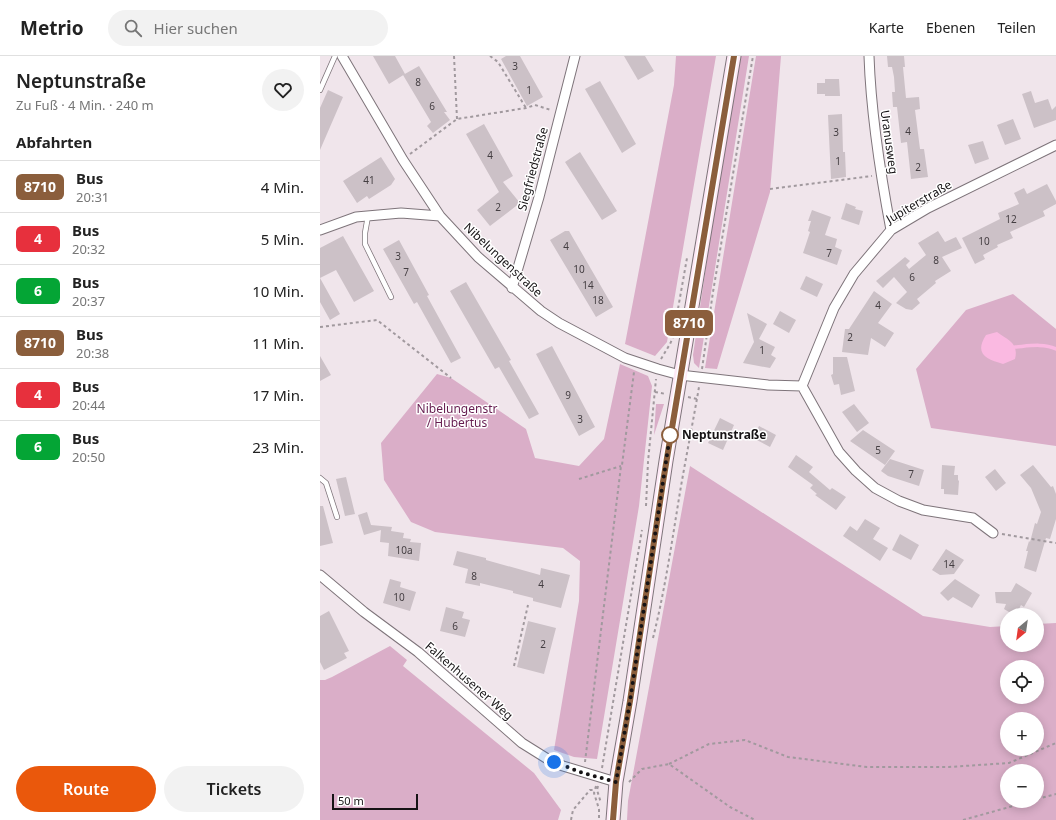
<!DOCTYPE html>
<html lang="de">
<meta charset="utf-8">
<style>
:root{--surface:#fff;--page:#f2f2f2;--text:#222;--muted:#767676;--line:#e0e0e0;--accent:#ea580c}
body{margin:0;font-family:"Noto Sans",sans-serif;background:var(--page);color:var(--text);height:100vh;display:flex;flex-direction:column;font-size:15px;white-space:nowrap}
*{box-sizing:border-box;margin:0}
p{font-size:13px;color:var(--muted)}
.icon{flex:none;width:22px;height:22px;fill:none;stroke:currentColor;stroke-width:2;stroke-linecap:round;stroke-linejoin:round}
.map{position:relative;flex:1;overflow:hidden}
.drawer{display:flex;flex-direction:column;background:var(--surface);width:320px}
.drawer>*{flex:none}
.badge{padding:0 8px;border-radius:6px;font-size:14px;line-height:26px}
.needle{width:26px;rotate:209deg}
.controls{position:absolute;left:680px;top:552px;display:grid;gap:8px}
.controls a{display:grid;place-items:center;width:44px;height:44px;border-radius:50%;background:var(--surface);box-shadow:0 2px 10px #0003;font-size:20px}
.scale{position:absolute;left:12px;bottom:10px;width:86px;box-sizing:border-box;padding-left:4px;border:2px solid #161315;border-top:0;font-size:11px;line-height:14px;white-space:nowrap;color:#161315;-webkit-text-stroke:3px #fff;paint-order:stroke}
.you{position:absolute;width:20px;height:20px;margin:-10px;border:3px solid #fff;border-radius:50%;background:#1a73e8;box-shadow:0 0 0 6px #1a73e833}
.map>.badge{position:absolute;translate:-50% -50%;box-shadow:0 0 0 2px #fff}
h2{padding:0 16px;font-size:15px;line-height:36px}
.round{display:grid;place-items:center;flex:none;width:42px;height:42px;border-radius:21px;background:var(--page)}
.summary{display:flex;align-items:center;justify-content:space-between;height:68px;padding:0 16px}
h1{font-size:19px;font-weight:600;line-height:30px}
.primary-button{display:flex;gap:8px;margin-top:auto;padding:8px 16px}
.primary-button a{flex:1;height:46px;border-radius:24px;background:var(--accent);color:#fff;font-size:16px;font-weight:600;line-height:46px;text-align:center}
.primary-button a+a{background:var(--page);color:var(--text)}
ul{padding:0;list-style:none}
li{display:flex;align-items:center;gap:12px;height:52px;padding:0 16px;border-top:1px solid var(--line)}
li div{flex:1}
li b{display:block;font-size:15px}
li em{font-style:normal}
li .badge{min-width:44px;font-weight:700;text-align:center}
header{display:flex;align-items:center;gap:24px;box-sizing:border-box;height:56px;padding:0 20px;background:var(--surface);border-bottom:1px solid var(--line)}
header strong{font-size:19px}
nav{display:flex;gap:22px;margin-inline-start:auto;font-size:14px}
.search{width:280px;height:36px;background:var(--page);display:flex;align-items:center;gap:10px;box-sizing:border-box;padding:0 14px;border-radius:22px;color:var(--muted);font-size:15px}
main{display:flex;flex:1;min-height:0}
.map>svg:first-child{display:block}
.green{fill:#daaec8;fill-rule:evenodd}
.water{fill:#fab9e1}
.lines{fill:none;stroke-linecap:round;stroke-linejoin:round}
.stream{stroke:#fab9e1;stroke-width:3.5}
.building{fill:#ccc1c7}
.service-casing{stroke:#7e747a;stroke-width:6}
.minor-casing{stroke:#7e747a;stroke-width:11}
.secondary-casing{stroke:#7e747a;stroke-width:15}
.path{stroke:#a1999e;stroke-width:2;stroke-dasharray:3 3;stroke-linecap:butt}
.service{stroke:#fff;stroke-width:4.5}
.minor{stroke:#fff;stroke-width:9}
.secondary{stroke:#fee9f6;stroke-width:13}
.line-casing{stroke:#fff;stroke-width:9}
.line{stroke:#8b5e3c;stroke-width:6}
.walk{stroke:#161315;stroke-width:4;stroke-dasharray:0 7.2}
.stop-dot{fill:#fff;stroke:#8b5e3c;stroke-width:2}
.labels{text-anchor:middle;stroke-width:3;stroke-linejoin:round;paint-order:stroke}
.number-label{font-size:10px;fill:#443e42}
.street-label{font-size:12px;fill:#161315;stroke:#fff}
.park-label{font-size:12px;fill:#661d50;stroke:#fff}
.stop-label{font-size:12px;font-weight:bold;fill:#161315;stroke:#fff;text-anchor:start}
</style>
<header>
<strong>Metrio</strong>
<div class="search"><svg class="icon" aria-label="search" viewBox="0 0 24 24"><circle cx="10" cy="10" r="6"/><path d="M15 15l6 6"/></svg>Hier suchen</div>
<nav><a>Karte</a><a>Ebenen</a><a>Teilen</a></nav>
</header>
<main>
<section class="drawer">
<div class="summary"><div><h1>Neptunstraße</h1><p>Zu Fuß · 4 Min. · 240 m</p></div><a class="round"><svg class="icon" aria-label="heart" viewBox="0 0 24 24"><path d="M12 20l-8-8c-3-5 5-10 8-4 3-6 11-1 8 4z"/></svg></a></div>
<h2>Abfahrten</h2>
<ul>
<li><span class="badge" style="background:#8b5e3c;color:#fff">8710</span><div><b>Bus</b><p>20:31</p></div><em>4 Min.</em></li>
<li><span class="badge" style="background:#e7303d;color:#fff">4</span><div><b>Bus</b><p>20:32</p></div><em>5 Min.</em></li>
<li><span class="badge" style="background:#04a535;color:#fff">6</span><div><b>Bus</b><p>20:37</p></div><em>10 Min.</em></li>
<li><span class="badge" style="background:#8b5e3c;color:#fff">8710</span><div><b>Bus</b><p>20:38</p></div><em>11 Min.</em></li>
<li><span class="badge" style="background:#e7303d;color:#fff">4</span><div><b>Bus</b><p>20:44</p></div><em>17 Min.</em></li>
<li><span class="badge" style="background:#04a535;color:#fff">6</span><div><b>Bus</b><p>20:50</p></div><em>23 Min.</em></li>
</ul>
<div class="primary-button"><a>Route</a><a>Tickets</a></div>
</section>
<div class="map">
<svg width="736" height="764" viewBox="0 0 736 764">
<rect width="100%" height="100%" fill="#f0e5eb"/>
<path class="green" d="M356 0H396L347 286 335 300 305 288 354 29Z
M419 0H429L379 312 374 307 373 299 394 156Z
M436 0H461L450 136 397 313 385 312Z
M693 238 736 273V390L611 372 596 313 646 254Z
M300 308 328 320 332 330 319 450 277 703 254 701 234 694 259 545 260 505 243 492 115 476 91 466 64 424 61 387 117 318 131 322 206 373 215 402 259 410 284 383Z
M336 348H344L334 379Z
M370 410 603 560 670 571 687 570V589H717V568L736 567V764H307L308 745ZM687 611H717V641H687ZM687 663H717V693H687ZM687 715H717V745H687Z
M70 590 87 604 83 610 214 717 241 754 238 764H0V624H5L12 621Z"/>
<path class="water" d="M677 276C688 284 699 287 695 303L683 308C666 303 654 298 666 279Z"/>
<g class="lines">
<path class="stream" d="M695 291C708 290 724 287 736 293"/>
</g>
<path class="building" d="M53 0H75L85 18 69 28Z
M186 0H200L223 41 207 50 181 3Z
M304 0H325L334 15 318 24Z
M567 0H584L585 11H583L586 42 599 41 600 53 595 54 600 93H604L608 121 591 123 587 86 581 87 577 51H573L572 36H575L574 21 572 11H568Z
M99 10 127 56H124L130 64 113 77 107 70 111 66 83 19Z
M505 23H519L520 40H505V38H497V27H505Z
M280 25 316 88 302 97 265 33Z
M8 34 23 41 0 94V52Z
M711 35 715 47 728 43 732 54 736 50V64L714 72 702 38Z
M522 58 523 96H525L526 121 511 123 508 59Z
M693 63 701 83 685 89 677 69Z
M164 68 193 120 183 126 200 147 170 170 157 154 179 136 146 78Z
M663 85 669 103 655 108 648 89Z
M260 96 297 155 282 164 245 106Z
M61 101 75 123 71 129 49 143 47 140 37 147 23 125Z
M727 128 736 145V148L723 155 725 160 690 176 693 182 677 189 678 191 663 199 665 203 655 208 642 182 680 163 678 157 699 148 694 137 704 132 707 138Z
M526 147 536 151 535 153 543 155 539 169 521 163Z
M492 154 511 161 505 179 517 183 515 191 522 194 517 209 483 197 490 176 488 175 491 165H488Z
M245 175H249L293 251 276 261 230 184Z
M618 175 625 186 636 181 642 192 622 201 631 215 615 225 616 227 597 243 600 247 592 254 586 253 576 247 587 236 574 221 563 232 556 225 585 201 590 205 586 209 589 213 606 199 598 187Z
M23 180 54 235 34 246 16 214 0 222 20 258 10 264 0 246V192Z
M79 184 109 239 107 240 141 302 131 307 97 246 94 248 63 193Z
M486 220 503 228 497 241 480 233Z
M146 226 191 304 189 305 219 358 209 363 179 311 175 313 130 235Z
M554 235 572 248 558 267 574 277 565 291 551 282 548 299 522 296 525 273H529Z
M460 255 476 264 469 277 453 268Z
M427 257 447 268 439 283 455 291 451 299 456 302 450 312 423 307 434 286Z
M232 290 275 371 259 380 216 298Z
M0 300 11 319 0 325Z
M513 301H527L535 335 521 339 519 328 514 329 511 319 513 318Z
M534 348 549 367 537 376 522 356Z
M400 362 414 369 403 394 388 387Z
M439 370 456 379 450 391 433 382Z
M543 374 575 395 565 409 530 385Z
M476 399 493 411 489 416 510 434 512 432 526 441 516 454 495 439 497 438 490 432 493 429 468 411Z
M570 403 604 414 599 430 568 420 561 415Z
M622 409 635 410 634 419H638V424L639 425 638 439 624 438V433H621Z
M713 409 731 431 733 430 736 438V463L730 483 726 482 716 516 704 512 708 495H706L709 485 710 486 715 467 717 468 721 456 711 432 700 419Z
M675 413 686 427 676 435 665 421Z
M26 421 35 458 25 460 16 423Z
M0 450H3L13 487 0 490Z
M47 456 51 469 72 471 71 475 84 477 83 482 91 483 90 486 101 487 99 505 68 500 69 487 60 486 61 474 44 479 38 459Z
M545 463 560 472 553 483 568 492 560 505 523 480 530 470 537 475Z
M580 478 599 489 591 504 572 494Z
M626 493 644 504 634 518 620 519 612 514Z
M137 495 166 502V504L220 519 221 512 250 519 241 552 213 545V542L193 537V535L160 527V530L145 527 148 513 133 509Z
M70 523 81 526 80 531 96 536 90 555 63 547Z
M635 523 660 539 652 552 633 541 628 545 620 537Z
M696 527 712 537 704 551 701 549 696 559H694L684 553 686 548 676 547 675 536H691Z
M126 551 144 556 142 562 150 564 145 581 120 575Z
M9 555 29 595 24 597 27 602 4 614 0 606V560Z
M208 565 236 572 224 618 197 611Z"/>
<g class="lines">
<defs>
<path id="service" d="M0 34 15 0
M48 160 45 177V188L71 241
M0 422 6 427 17 461"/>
<path id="minor" d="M22 0 83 104 120 160 158 201 221 255 239 267 305 302 338 313 360 319 448 329 482 330 519 396 536 415 555 432 579 445 603 454 653 462 673 477
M549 0C551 59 560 116 571 174
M0 174 36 161 81 157 120 160
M192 232 219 141 255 0
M482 330 514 252 534 218 571 174 608 152 736 89
M0 519 44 556 98 596 202 687 226 702 243 710 296 726"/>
<path id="secondary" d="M293 764 296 726 310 645 346 405 414 0"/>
</defs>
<use href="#service" class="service-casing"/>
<use href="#minor" class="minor-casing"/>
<use href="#secondary" class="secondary-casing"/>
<path class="path" d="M134 0 137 63
M170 0 178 6 206 52
M90 98 137 63 206 52 215 49 231 54
M450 133 552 120
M0 271 57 264 131 322
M341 303 350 288 353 281 367 202
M382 313 393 236 433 0
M335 336 346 338
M368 341 377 343
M259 423 301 410
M326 450 328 406 336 323
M682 478 736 487
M333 582C345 534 352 485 360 436 366 401 373 366 379 331
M194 610 208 549
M265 706 301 410 302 409 314 316
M349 708 389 688 425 684 468 701 547 711H629L689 707 736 687
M282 712 322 474
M309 726 322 713 349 708 410 751 435 764
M276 730 274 737 279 753V764
M278 730 277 734 281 747
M717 743 736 738
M251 764 253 754 270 734H274
M643 764 711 745"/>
<use href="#service" class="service"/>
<use href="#minor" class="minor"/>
<use href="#secondary" class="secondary"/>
</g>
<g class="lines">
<defs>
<path id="line" d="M293 764 296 726 310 645 343 426 414 0"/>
</defs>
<use href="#line" class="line-casing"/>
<use href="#line" class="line"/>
<path class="walk" d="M234 706 263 717 296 726 310 645 350 379"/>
</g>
<circle class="stop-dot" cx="350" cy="379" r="8"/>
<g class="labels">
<g class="number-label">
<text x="195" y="14">3</text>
<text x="98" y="30">8</text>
<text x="209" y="38">1</text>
<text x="112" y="54">6</text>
<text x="588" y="79">4</text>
<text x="516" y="80">3</text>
<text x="170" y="103">4</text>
<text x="518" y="109">1</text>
<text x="598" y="115">2</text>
<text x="49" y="128">41</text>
<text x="178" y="155">2</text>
<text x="691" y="167">12</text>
<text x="664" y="189">10</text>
<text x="246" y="194">4</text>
<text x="509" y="201">7</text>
<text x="78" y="204">3</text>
<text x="616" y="208">8</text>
<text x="259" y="217">10</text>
<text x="86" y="220">7</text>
<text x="592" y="225">6</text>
<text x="268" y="233">14</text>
<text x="278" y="248">18</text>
<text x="558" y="253">4</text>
<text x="530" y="285">2</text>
<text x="442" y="298">1</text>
<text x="248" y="343">9</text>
<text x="260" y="367">3</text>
<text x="558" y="398">5</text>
<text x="591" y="422">7</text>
<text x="84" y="498">10a</text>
<text x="629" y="512">14</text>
<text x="154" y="524">8</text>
<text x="221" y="532">4</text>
<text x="79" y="545">10</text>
<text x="135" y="574">6</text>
<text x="223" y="592">2</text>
</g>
<g class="street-label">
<text transform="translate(569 86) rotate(82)" y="4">Uranusweg</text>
<text transform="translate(213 113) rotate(-75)" y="4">Siegfriedstraße</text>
<text transform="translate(599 146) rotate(-30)" y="4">Jupiterstraße</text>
<text transform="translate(183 204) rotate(43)" y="4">Nibelungenstraße</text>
<text transform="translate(149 625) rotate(41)" y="4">Falkenhusener Weg</text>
</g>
<g class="park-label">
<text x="137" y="357">Nibelungenstr<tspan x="137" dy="14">/ Hubertus</tspan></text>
</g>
<g class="stop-label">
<text x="362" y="383">Neptunstraße</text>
</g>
</g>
</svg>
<div class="controls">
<a><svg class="needle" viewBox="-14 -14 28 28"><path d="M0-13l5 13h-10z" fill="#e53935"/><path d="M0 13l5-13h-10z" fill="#767676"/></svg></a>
<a><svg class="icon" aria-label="locate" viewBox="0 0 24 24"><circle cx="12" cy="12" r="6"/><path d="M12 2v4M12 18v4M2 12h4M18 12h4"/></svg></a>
<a>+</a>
<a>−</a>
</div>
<div class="scale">50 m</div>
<div class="you" style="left:234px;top:706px"></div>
<b class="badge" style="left:369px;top:267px;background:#8b5e3c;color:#fff">8710</b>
</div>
</main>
